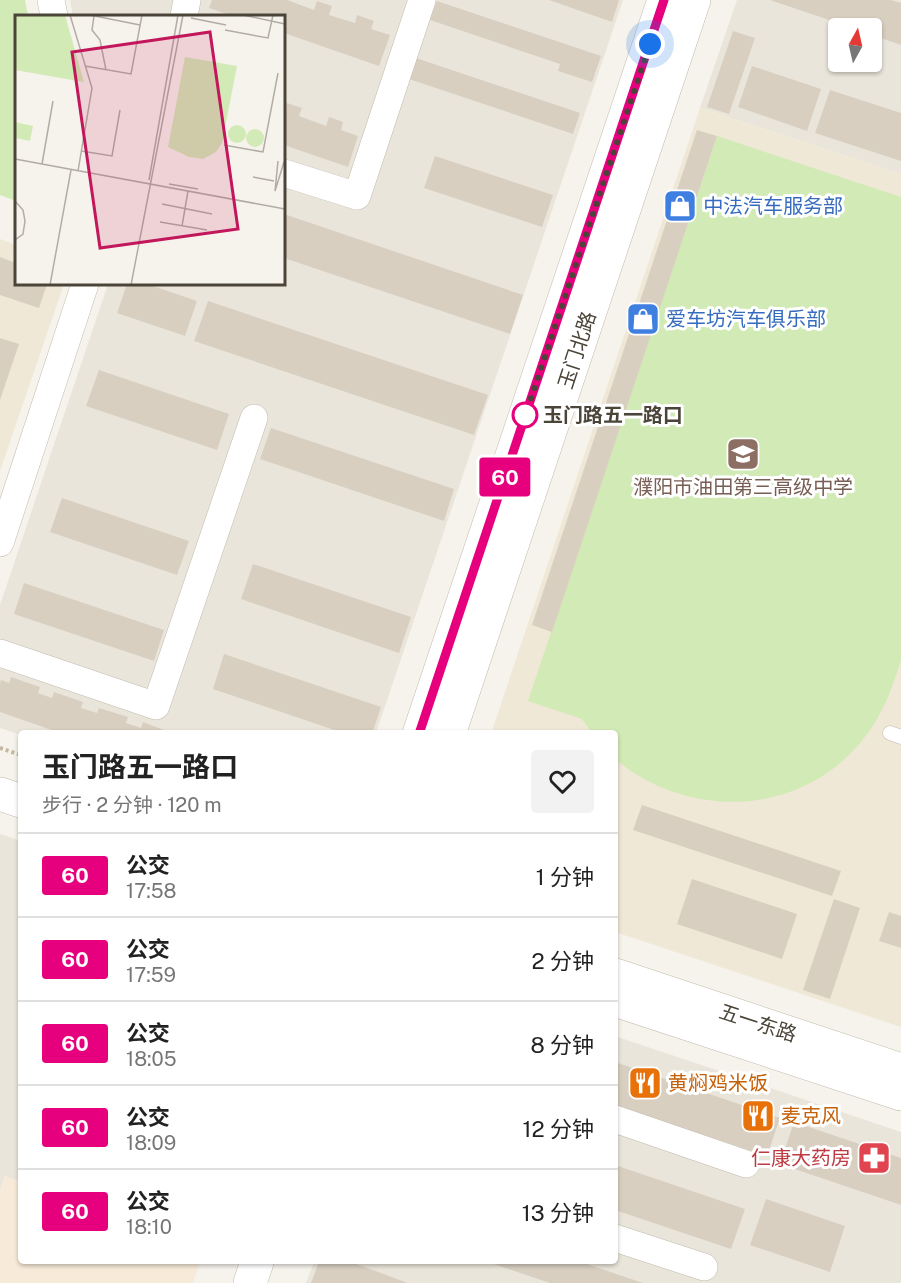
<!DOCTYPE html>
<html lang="zh">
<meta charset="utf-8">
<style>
:root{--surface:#fff;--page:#f2f2f2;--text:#222;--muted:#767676;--line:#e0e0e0}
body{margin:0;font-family:"Public Sans","Noto Sans SC",sans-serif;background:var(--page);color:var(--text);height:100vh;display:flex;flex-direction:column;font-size:22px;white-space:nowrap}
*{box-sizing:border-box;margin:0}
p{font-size:20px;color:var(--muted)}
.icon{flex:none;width:33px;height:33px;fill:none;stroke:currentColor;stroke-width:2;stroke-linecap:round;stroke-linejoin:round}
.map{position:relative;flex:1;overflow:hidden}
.sheet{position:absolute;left:18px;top:730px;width:600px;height:534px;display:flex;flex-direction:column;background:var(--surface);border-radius:6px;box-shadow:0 2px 4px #0004}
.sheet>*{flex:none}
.badge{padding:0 12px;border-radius:4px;font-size:21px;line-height:39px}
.needle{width:39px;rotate:8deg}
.tools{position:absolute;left:828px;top:18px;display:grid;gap:12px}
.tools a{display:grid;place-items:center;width:54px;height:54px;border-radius:6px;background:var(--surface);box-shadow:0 2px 4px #0004;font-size:30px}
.you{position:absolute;width:30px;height:30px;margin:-15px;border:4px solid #fff;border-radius:50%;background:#1a73e8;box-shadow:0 0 0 9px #1a73e833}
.map>.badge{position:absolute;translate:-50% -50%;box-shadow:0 0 0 3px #fff}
.round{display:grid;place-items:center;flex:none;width:63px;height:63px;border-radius:6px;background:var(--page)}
.head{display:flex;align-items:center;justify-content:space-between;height:102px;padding:0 24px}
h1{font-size:28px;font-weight:700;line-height:45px}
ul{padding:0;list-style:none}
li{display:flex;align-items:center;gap:18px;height:84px;padding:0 24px;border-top:2px solid var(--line)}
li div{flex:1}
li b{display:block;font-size:22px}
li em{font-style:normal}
li .badge{min-width:66px;font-weight:700;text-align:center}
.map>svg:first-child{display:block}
.residential{fill:#eae5da;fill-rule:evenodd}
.commercial{fill:#f7ead8}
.education{fill:#efe8d6}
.green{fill:#d2eab5}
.building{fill:#d8cfc1}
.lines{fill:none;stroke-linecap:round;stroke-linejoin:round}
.service-casing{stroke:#c2bbae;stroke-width:15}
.minor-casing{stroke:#c2bbae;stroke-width:28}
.tertiary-casing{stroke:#c2bbae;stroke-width:34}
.path{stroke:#c4b79f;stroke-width:4;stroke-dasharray:3 3;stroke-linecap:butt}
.service{stroke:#fff;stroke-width:14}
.minor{stroke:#fff;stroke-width:27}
.tertiary{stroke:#fff;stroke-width:33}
.line-casing{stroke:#fff;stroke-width:14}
.line{stroke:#e6007e;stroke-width:9}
.walk{stroke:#4b4439;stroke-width:6;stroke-dasharray:0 10.8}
.stop-dot{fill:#fff;stroke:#e6007e;stroke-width:3}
.labels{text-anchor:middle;stroke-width:6;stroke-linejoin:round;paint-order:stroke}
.shop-label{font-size:20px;fill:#366cbe;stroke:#fff;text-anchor:start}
.street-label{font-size:20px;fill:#4b4439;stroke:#fff}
.stop-label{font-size:20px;font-weight:bold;fill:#4b4439;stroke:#fff;text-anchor:start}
.education-label{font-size:20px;fill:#785e54;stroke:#fff}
.food-label{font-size:20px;fill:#c56008;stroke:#fff;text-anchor:start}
.health-label{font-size:20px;fill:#be3a42;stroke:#fff;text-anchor:end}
.inset-road{fill:none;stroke:#b2ada4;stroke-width:1.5}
.view{fill:#c2185b;fill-opacity:0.15;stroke:#c2185b;stroke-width:3}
.inset-edge{fill:none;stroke:#4b4439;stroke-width:3}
</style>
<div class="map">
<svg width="901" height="1283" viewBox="0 0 901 1283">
<rect width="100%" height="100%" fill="#f6f3ec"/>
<path class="residential" d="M70 0H623L376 733 21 735 0 728V605L108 284H284V16H73Z
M737 0H901V174L700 108ZM838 28H872V62H838Z
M0 834 21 841V1182L5 1176 0 1190Z
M615 1036 901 1132V1283H306L314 1262H615Z"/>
<path class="commercial" d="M5 1176 21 1182V1262H200L193 1283H0V1190Z"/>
<path class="education" d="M700 108 901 174V1027L615 932V734H491Z
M0 239 16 245V284H64L0 471Z"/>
<path class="green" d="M0 0H25L28 16H16V201L0 195Z
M717 136 901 197V660C892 688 883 715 864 738 803 817 689 821 615 759V734L592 733 582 719 528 701Z"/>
<path class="building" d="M212 0H287L314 10 317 1 332 6 329 15 355 23 357 15 374 21 371 29 390 35 379 66 284 33V16H233L209 8Z
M549 0H619L612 22Z
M770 0H891L901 3V45L872 35V28H853Z
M437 1 601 56 592 82 558 71 560 64 430 20Z
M733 31 755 38 729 114 707 107Z
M416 58 580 113 573 134 409 79Z
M752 66 821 89 807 131 738 107Z
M830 90 901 113V161L815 133Z
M287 103 302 108 299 116 326 126 329 117 343 122 341 130 358 136 348 167 284 145V112Z
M697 130 717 136 552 632 532 625Z
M435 156 553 195 542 227 424 188Z
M284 214 523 295 510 334 284 258Z
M0 257 16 263V284H47L39 308 0 295Z
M127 284H147L197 301 185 336 117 313Z
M208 301 488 395 474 435 194 341Z
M0 338 19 344 0 400Z
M99 370 229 414 217 450 86 406Z
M271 428 454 489 444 521 260 459Z
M62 498 189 541 177 575 50 532Z
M253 564 411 617 399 653 241 599Z
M24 583 164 630 154 661 14 614Z
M224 654 381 707 372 734H346L213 689Z
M11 677 40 687 38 693 52 698 54 692 83 702 81 708 97 713 99 708 128 717 126 723 141 728 143 722 174 734H63L0 712V683L1 680 9 683Z
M642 805 841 871 832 896 633 830Z
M692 879 797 914 782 959 677 924Z
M834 899 860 908 830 999 803 990Z
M889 912 901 916V948L879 941Z
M615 1062 780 1118 767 1156 615 1105Z
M794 1122 901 1158V1205L780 1164Z
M615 1165 745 1209 731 1249 615 1210Z
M766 1199 845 1226 830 1272 750 1245Z
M319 1262H351L408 1283H311Z
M488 1262H581L643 1283H550Z"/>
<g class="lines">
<defs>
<path id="service" d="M890 733 901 737"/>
<path id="minor" d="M51 0 54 16
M184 16 187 0
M284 173 357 196 422 0
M0 543 85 284
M0 653 156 706 254 418
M615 1119 746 1164
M615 1238 704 1267"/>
<path id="tertiary" d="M419 734 664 0
M449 734 694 0
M0 794 21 801
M615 975 901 1070
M615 1000 901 1094
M250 1283 257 1262"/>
</defs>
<use href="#service" class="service-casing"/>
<use href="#minor" class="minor-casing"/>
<use href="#tertiary" class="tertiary-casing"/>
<path class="path" d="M0 748 21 755"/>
<use href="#service" class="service"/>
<use href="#minor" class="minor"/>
<use href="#tertiary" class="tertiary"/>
</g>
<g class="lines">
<defs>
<path id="line" d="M419 734 664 0"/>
</defs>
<use href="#line" class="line-casing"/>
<use href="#line" class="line"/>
<path class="walk" d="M525 415 523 422 650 44"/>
</g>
<defs>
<symbol id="shop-square" viewBox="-11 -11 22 22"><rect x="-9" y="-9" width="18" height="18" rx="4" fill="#3f7fe0" stroke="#fff"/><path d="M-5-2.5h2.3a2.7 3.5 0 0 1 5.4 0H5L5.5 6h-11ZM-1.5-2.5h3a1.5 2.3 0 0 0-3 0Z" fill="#fff"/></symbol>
<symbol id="school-square" viewBox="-11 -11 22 22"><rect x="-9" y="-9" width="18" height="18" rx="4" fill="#8d6e63" stroke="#fff"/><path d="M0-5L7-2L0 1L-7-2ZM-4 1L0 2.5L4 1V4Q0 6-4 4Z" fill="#fff"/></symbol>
<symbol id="restaurant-square" viewBox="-11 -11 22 22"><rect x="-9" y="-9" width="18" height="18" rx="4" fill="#e8710a" stroke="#fff"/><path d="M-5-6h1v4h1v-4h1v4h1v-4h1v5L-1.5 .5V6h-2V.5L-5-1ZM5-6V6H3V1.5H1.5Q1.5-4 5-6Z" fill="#fff"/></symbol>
<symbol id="pharmacy-square" viewBox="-11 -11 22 22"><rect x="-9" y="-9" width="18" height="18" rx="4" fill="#e0444e" stroke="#fff"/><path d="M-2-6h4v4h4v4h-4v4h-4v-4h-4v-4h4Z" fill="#fff"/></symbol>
</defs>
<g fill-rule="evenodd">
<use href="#shop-square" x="661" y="187" width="38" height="38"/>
<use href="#shop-square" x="624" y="300" width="38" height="38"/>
<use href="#school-square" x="724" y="435" width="38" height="38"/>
<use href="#restaurant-square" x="626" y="1064" width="38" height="38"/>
<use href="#restaurant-square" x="739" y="1097" width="38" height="38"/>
<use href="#pharmacy-square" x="855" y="1139" width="38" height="38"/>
</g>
<circle class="stop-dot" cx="525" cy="415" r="12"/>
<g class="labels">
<g class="shop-label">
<text x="703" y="213">中法汽车服务部</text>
<text x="666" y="326">爱车坊汽车俱乐部</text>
</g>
<g class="street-label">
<text transform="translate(577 350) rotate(-72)" y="7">玉门北路</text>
<text transform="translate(758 1023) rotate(18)" y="7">五一东路</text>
</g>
<g class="stop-label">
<text x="543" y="422">玉门路五一路口</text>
</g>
<g class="education-label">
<text x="743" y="494">濮阳市油田第三高级中学</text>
</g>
<g class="food-label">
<text x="668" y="1090">黄焖鸡米饭</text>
<text x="781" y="1123">麦克风</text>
</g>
<g class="health-label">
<text x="851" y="1165">仁康大药房</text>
</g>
</g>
<g transform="translate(15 15)">
<rect width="270" height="270" fill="#f6f3ec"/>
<path d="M0 0H50L69 67 0 55ZM170 42 222 51 207 128 201 137 188 144 174 142 153 132ZM0 107 18 111 15 126 0 123ZM213 119a9 9 0 1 1 18 0a9 9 0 1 1-18 0ZM231 123a9 9 0 1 1 18 0a9 9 0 1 1-18 0Z" fill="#d2eab5"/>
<path class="inset-road" d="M55 0 77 73 63 156M75 0 125 10M228 0 270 9M79 1 77 15 85 25 91 55M176 3 211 10M210 15 253 23 258 0M70 51 116 59 127 0M209 130 248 137 263 58M66 136 97 141 105 95M0 144 270 194M263 146 260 176 269 147M27 149 38 86M238 162 259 166M134 165 163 0M154 169 183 174M0 186 8 195 10 206 8 219 0 225M147 189 197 199M145 207 192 215M167 211 173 176M35 270 56 155M116 270 168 0"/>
<path class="view" d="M195 17 223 214 85 233 57 37Z"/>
<rect width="270" height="270" class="inset-edge"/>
</g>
</svg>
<div class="tools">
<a><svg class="needle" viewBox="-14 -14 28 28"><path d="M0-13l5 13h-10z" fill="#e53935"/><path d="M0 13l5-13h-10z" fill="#767676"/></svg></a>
</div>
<div class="you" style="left:650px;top:44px"></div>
<b class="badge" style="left:505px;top:477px;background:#e6007e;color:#fff">60</b>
<section class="sheet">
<div class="head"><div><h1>玉门路五一路口</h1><p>步行 · 2 分钟 · 120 m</p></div><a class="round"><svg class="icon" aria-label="heart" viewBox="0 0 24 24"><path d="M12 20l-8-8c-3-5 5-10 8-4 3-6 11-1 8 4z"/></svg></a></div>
<ul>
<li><span class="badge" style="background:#e6007e;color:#fff">60</span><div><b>公交</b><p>17:58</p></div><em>1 分钟</em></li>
<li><span class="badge" style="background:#e6007e;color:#fff">60</span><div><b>公交</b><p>17:59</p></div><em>2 分钟</em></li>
<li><span class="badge" style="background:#e6007e;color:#fff">60</span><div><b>公交</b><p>18:05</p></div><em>8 分钟</em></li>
<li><span class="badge" style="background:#e6007e;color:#fff">60</span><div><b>公交</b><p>18:09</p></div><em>12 分钟</em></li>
<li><span class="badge" style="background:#e6007e;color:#fff">60</span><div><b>公交</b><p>18:10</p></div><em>13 分钟</em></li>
</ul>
</section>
</div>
